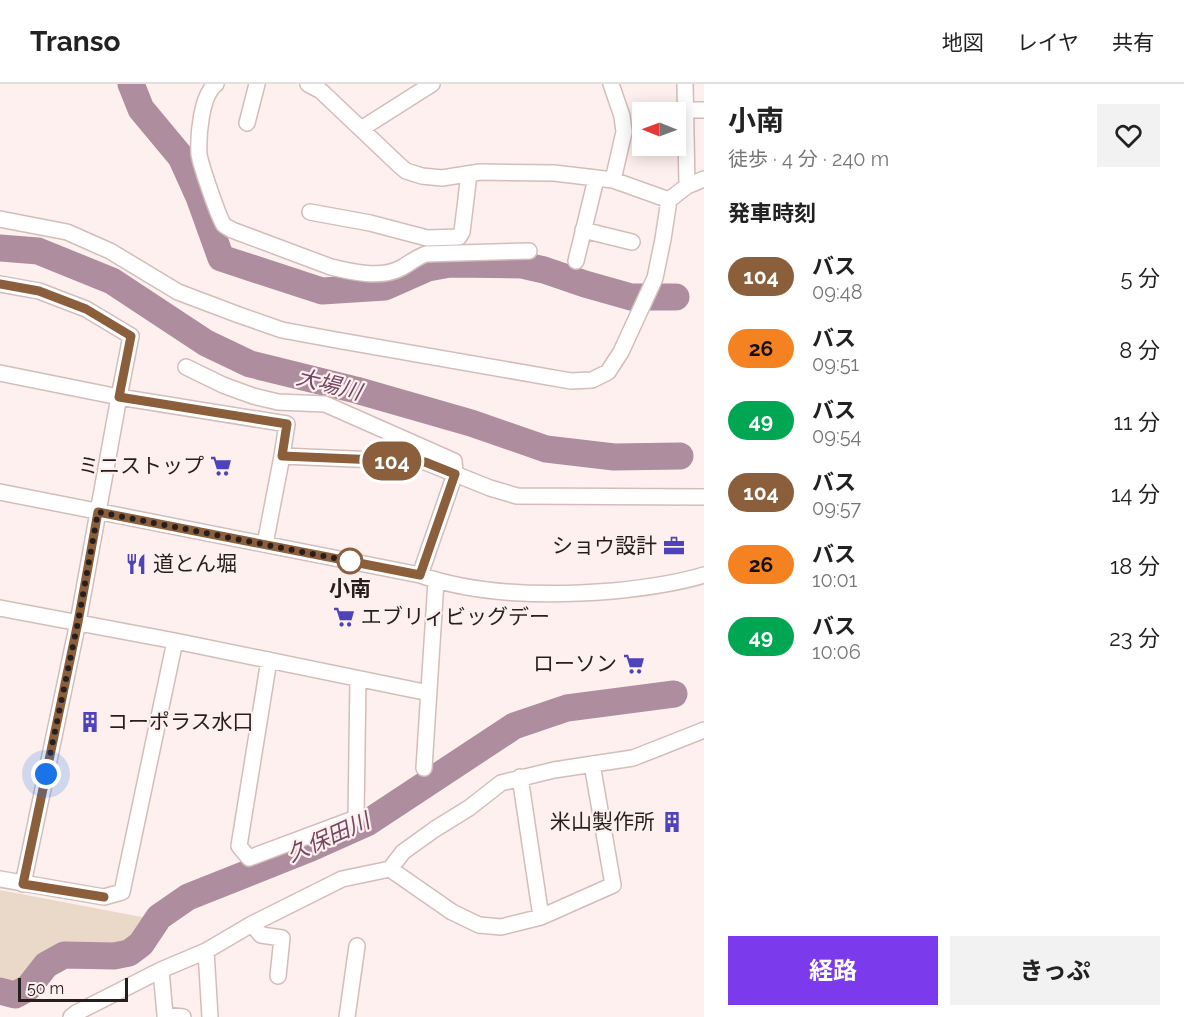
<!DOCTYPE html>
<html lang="ja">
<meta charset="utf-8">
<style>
:root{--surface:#fff;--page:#f2f2f2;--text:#222;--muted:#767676;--line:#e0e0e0;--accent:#7c3aed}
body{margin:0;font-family:Raleway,"Noto Sans JP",sans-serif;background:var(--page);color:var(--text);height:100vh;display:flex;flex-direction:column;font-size:22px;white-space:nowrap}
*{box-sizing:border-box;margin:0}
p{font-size:20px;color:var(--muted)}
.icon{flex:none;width:33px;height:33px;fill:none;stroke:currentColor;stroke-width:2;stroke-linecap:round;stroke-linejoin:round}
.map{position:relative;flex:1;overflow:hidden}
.panel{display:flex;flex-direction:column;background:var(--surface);width:480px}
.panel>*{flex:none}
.badge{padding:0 12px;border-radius:20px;font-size:21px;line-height:39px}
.needle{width:39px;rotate:271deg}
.tools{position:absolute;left:632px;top:18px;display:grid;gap:12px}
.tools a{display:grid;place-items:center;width:54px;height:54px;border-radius:0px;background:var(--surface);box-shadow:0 3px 15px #0003;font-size:30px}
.scale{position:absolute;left:18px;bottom:15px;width:110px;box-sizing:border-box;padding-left:6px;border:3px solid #271f1e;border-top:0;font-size:16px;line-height:21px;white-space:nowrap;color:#271f1e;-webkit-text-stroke:4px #fef0ef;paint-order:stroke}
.you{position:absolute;width:30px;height:30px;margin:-15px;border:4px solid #fff;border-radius:50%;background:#1a73e8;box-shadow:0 0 0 9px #1a73e833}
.map>.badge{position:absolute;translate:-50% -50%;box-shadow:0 0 0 3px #fff}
h2{padding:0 24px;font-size:22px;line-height:54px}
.round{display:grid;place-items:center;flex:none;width:63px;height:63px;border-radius:0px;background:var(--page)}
.summary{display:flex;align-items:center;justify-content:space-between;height:102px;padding:0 24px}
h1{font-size:28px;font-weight:700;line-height:45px}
.cta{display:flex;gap:12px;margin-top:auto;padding:12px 24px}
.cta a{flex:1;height:69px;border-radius:0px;background:var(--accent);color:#fff;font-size:24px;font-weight:700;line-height:69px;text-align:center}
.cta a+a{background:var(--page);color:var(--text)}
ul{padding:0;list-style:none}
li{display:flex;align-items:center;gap:18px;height:72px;padding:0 24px}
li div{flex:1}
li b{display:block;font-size:22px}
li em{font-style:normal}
li .badge{min-width:66px;font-weight:700;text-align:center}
header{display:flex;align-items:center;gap:36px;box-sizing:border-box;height:84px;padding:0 30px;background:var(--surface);border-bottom:2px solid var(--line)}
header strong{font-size:28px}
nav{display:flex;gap:33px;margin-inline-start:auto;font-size:21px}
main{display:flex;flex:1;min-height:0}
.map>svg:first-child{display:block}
.green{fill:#ead9c8}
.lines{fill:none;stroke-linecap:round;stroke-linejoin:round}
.river{stroke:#ad8d9e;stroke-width:27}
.minor-casing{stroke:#d3bdba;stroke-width:18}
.minor{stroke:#fff;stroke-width:15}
.line-casing{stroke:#fff;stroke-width:14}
.line{stroke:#8b5e3c;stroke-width:9}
.walk{stroke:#271f1e;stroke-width:6;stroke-dasharray:0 10.8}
.stop-dot{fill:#fff;stroke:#8b5e3c;stroke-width:3}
.labels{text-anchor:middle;stroke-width:4.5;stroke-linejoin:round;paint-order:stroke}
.poi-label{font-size:21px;fill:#271f1e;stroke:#fef0ef;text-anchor:end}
.stop-label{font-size:21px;font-weight:bold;fill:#271f1e;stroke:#fef0ef}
.water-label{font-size:22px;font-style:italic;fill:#754662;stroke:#fef0ef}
</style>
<header>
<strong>Transo</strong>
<nav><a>地図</a><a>レイヤ</a><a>共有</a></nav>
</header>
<main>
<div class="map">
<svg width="704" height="933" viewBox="0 0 704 933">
<rect width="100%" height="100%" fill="#fef0ef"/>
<path class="green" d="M0 806 152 835 136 857 117 865 88 861 54 867 38 876 23 899 11 902 0 898Z"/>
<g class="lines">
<path class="river" d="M131 0 141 25 181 73 199 113 221 174 322 207 385 203 428 184 450 180 522 181 544 186 585 200 631 213H676
M0 164 38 167 112 197 206 259 250 280 356 306 471 339 546 365 614 373 680 372
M0 907 15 911 28 904 46 881 64 871 114 872 129 869 141 860 159 833 188 813 311 764 367 739 514 642 567 624 674 610"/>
<defs>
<path id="minor" d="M216 0C201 11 198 52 199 70 200 79 219 135 224 141 226 143 229 144 232 146L331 183C352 188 381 195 401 184 410 179 417 173 426 170L529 167
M308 0 321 7 399 81 406 87 422 92 442 94 480 88 554 89 613 96 669 116
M611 0 622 32 624 48 613 96
M685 0 687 102
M685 26H704
M247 39 257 0
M361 45 432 0
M310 128 370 139 427 154 459 153 462 148 469 90
M0 135 67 148 110 167 178 208 239 231 282 246 336 256 571 297 592 296 608 288 621 268 655 194 663 155 669 116 687 102 704 95
M583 146 632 158
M576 177 596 95
M0 200 39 207 86 225 131 252 119 313 78 538 23 800
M186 283 223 301 253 312 278 318 325 320 454 377 455 390 420 491
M0 289 119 313 287 340 282 372 265 460
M282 372 425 378 490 404 517 412 704 413
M0 408 420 491C480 512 550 512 613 507 643 504 675 500 704 491
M0 524 175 557 429 609
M269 576 239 762 249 774 356 734 358 595
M424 684 436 497
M520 693 541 833
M390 785 452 828 479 841 501 843 541 833 613 801 592 680
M0 795 104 813 122 808 175 557
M252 840 261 851 282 854 278 892
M206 867 210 933
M161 886 165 931 183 933
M71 933 76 929 161 886 206 867 252 840 342 795 390 785 403 768 435 745 469 724 501 699 554 686 633 674 704 646
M347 933 357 862"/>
</defs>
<use href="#minor" class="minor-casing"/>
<use href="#minor" class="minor"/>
</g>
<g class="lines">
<defs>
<path id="line" d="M0 200 39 207 86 225 131 252 119 313 287 340 282 372 425 378 455 390 420 491 98 428 78 538 23 800 104 813"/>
</defs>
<use href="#line" class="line-casing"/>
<use href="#line" class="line"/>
<path class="walk" d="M46 690 78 538 98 428 354 478 350 477"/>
</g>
<defs>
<symbol id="supermarket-bare" viewBox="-9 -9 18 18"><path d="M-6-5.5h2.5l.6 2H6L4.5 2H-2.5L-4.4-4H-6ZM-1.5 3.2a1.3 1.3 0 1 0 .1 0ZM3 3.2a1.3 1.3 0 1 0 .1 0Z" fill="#4d43ba" stroke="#fef0ef" stroke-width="2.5" paint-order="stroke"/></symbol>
<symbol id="office-bare" viewBox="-9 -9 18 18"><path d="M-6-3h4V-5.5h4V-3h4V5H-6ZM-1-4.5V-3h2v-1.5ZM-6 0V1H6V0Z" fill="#4d43ba" stroke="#fef0ef" stroke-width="2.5" paint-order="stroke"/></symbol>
<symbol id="restaurant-bare" viewBox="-9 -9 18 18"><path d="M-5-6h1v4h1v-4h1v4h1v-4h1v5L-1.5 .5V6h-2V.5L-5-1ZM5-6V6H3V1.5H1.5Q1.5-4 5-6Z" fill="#4d43ba" stroke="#fef0ef" stroke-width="2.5" paint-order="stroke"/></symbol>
<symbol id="building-bare" viewBox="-9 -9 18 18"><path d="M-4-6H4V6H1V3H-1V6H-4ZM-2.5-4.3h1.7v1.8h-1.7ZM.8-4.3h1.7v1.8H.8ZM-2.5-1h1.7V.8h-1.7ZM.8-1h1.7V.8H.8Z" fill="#4d43ba" stroke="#fef0ef" stroke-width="2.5" paint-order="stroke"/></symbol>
</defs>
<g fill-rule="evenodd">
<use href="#supermarket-bare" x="206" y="367" width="30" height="30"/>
<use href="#office-bare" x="659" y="447" width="30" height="30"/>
<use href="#restaurant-bare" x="121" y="465" width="30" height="30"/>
<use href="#supermarket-bare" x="329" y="518" width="30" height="30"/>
<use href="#supermarket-bare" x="619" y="565" width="30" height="30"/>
<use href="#building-bare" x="75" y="623" width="30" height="30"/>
<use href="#building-bare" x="657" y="723" width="30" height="30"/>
</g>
<circle class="stop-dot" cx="350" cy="477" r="12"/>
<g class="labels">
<g class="poi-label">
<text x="204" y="389">ミニストップ</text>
<text x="657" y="469">ショウ設計</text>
<text x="153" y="487" text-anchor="start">道とん堀</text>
<text x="361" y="540" text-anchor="start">エブリィビッグデー</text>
<text x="617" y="587">ローソン</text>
<text x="107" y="645" text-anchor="start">コーポラス水口</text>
<text x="655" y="745">米山製作所</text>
</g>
<g class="stop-label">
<text x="350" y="512">小南</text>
</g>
<g class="water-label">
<text transform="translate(329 300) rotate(14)" y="8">大場川</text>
<text transform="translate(328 753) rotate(-24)" y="8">久保田川</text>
</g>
</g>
</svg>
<div class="tools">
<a><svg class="needle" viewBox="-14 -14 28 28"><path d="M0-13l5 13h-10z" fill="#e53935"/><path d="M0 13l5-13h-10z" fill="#767676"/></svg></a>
</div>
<div class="scale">50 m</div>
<div class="you" style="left:46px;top:690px"></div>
<b class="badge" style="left:392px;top:377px;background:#8b5e3c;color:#fff">104</b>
</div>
<section class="panel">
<div class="summary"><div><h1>小南</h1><p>徒歩 · 4 分 · 240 m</p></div><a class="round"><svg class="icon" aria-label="heart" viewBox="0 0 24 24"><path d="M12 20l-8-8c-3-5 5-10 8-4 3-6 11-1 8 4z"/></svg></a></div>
<h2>発車時刻</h2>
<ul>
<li><span class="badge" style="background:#8b5e3c;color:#fff">104</span><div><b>バス</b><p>09:48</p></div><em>5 分</em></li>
<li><span class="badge" style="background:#f58220;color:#111">26</span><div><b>バス</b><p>09:51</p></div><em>8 分</em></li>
<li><span class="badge" style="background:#00a651;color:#fff">49</span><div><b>バス</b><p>09:54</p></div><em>11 分</em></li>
<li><span class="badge" style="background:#8b5e3c;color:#fff">104</span><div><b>バス</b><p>09:57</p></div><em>14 分</em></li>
<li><span class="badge" style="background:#f58220;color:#111">26</span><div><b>バス</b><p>10:01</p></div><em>18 分</em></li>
<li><span class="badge" style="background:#00a651;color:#fff">49</span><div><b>バス</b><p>10:06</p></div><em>23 分</em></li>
</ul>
<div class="cta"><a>経路</a><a>きっぷ</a></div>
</section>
</main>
